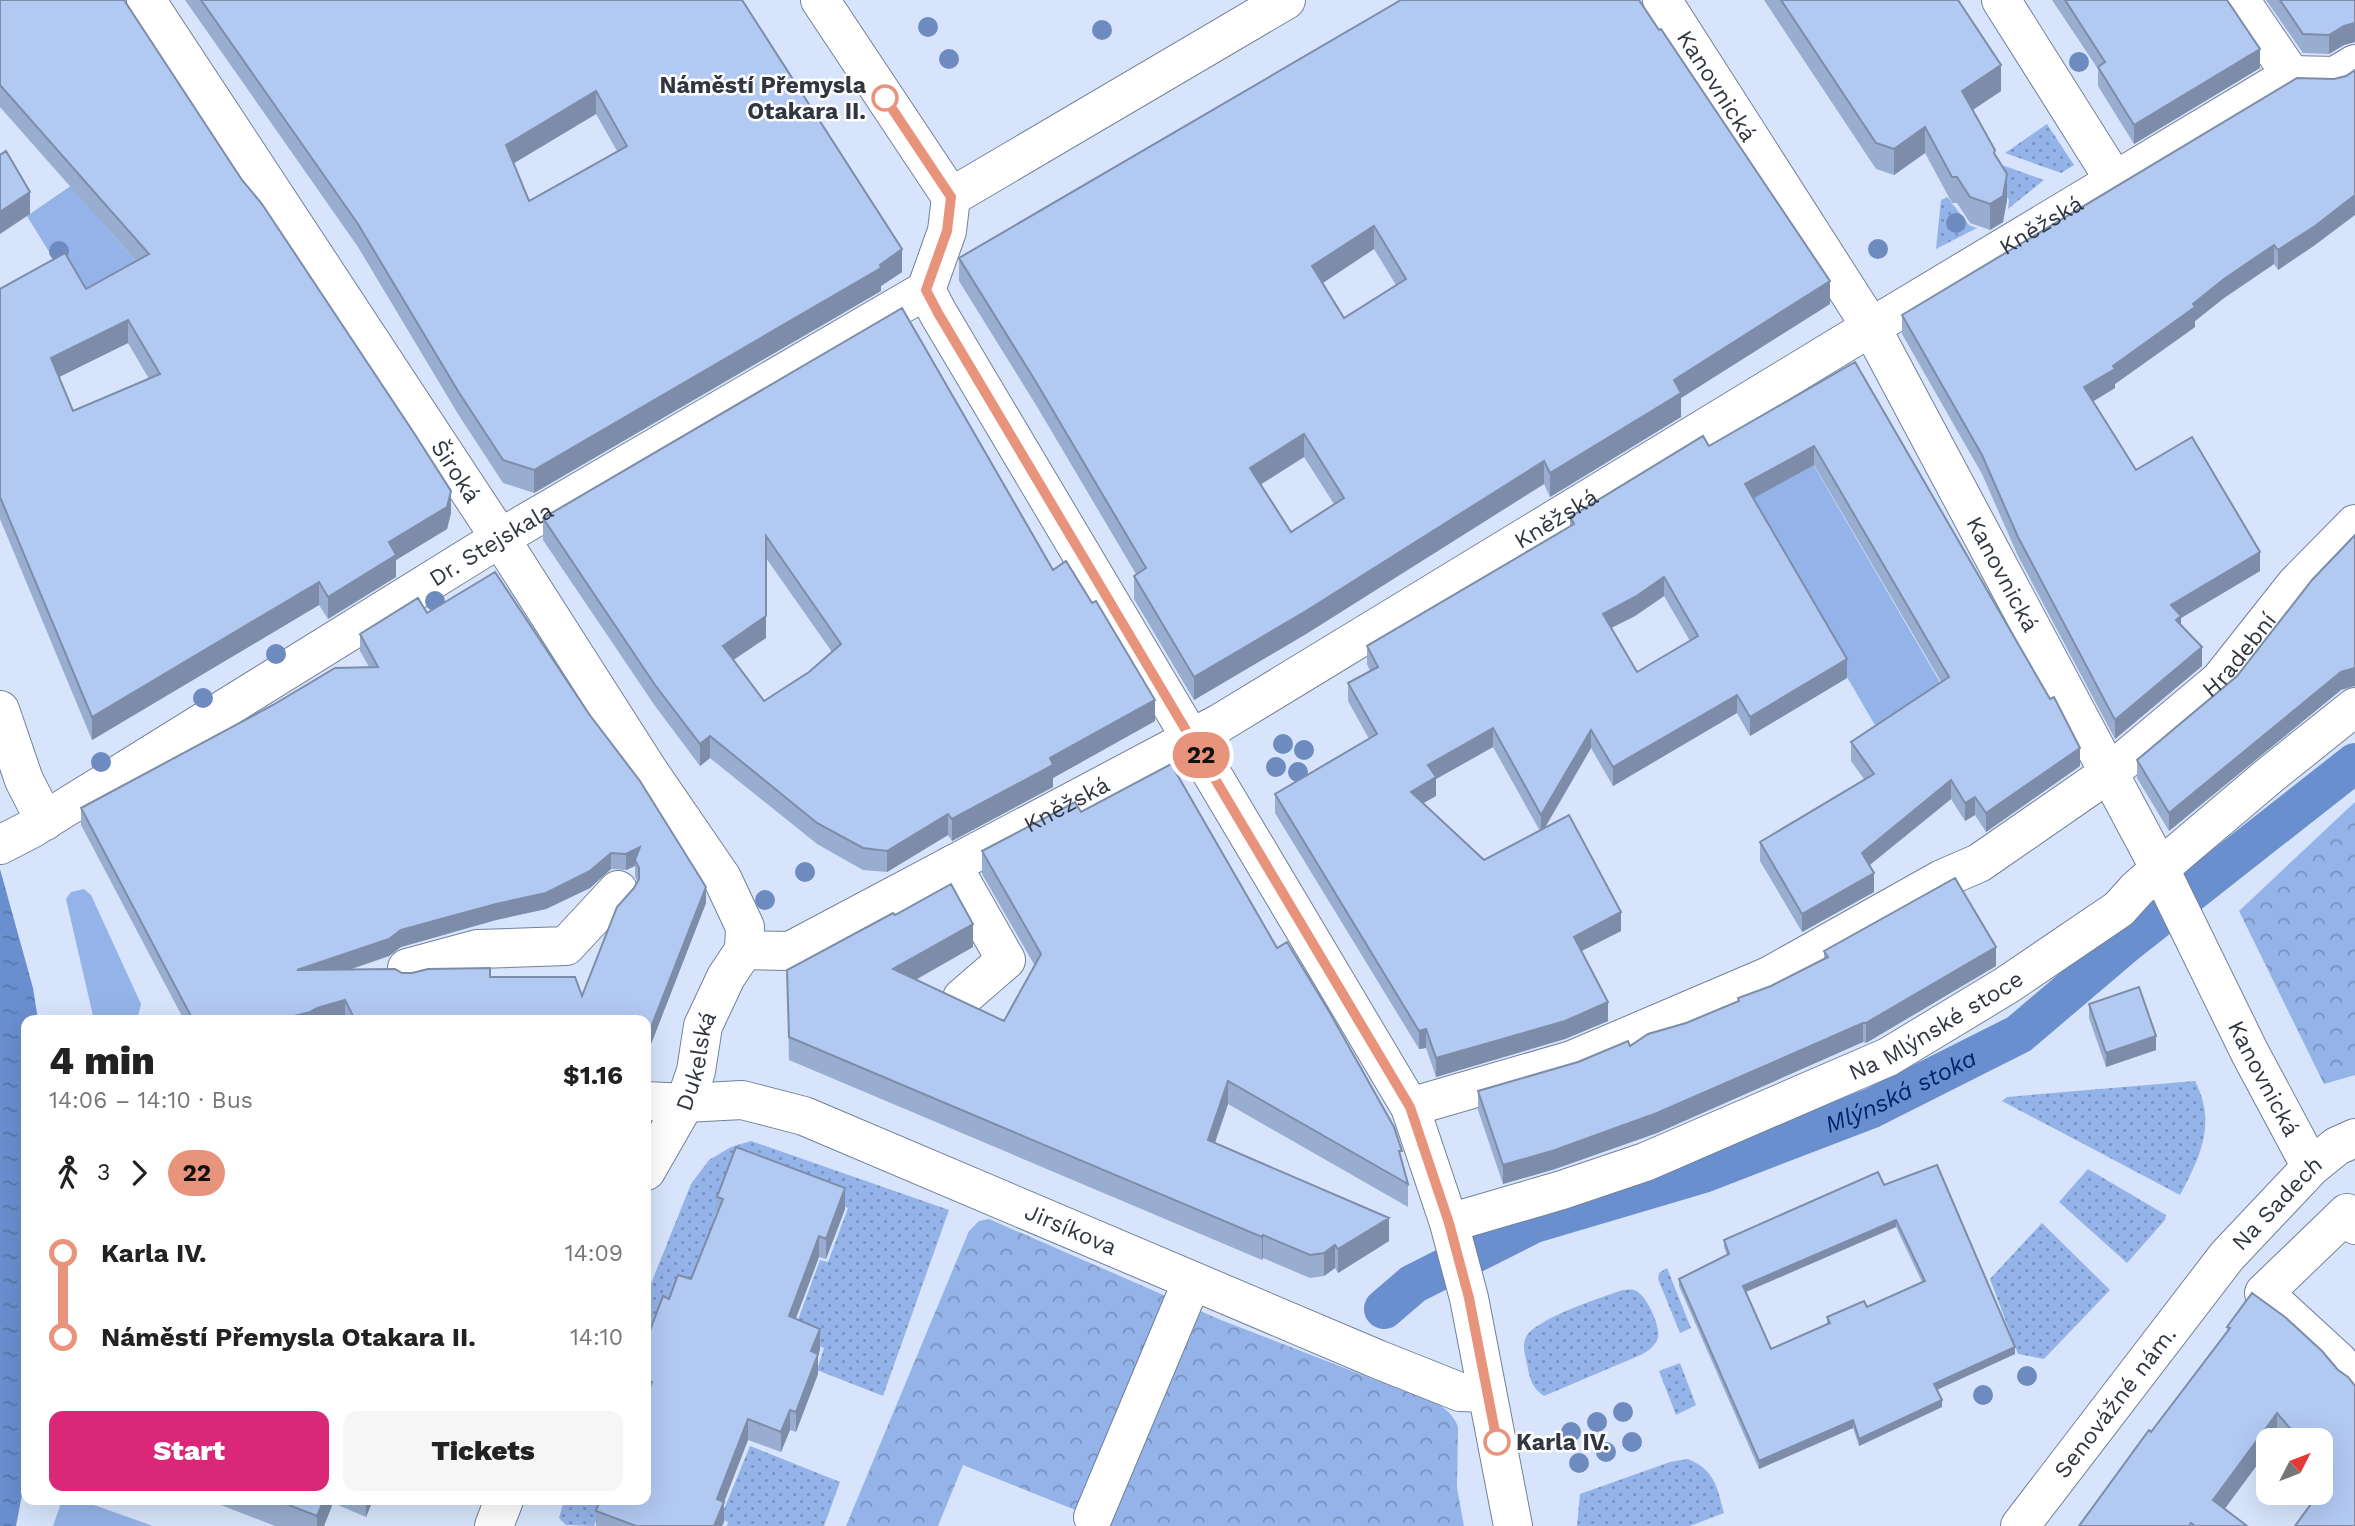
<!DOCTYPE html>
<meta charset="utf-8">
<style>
:root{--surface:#fff;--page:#f6f6f6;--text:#222;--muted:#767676;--accent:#db2777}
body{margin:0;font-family:"Work Sans",sans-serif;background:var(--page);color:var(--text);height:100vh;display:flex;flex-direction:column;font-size:26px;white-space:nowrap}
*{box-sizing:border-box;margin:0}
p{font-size:23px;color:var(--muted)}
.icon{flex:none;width:38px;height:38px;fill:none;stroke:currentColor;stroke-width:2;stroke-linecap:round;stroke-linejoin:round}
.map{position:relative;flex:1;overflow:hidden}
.drawer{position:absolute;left:21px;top:1015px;width:630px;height:490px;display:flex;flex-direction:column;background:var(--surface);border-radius:14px;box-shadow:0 7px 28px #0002}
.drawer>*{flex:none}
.badge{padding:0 14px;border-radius:23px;font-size:24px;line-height:46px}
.needle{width:46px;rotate:48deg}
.tools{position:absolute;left:2256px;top:1428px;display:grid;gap:14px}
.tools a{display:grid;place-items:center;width:77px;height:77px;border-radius:14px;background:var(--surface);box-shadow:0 7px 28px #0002;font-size:35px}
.map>.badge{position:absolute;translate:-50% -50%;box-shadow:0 0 0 4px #fff}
.legs{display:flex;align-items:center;gap:10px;height:77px;padding:0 28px;font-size:23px}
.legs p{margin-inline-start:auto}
.overview{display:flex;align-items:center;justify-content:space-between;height:119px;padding:0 28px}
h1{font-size:38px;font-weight:800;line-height:52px}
.button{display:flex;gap:14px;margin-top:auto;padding:14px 28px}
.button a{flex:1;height:80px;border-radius:14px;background:var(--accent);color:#fff;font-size:28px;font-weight:800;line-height:80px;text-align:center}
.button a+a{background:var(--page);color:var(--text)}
ul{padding:0 28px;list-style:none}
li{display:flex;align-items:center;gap:24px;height:84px;font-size:26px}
li i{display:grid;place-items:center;width:10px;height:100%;margin:0 9px;background:currentColor}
li i::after{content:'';width:18px;height:18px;margin:-9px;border:5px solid;border-radius:50%;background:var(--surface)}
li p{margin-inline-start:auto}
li:first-child i{background:linear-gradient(#0000 50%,currentColor 0)}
li:last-child i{background:linear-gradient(currentColor 50%,#0000 0)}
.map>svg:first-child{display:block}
.grass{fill:url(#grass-dots)}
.forest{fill:url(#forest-crowns)}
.garden{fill:#94b3e8}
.water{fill:url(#water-ripples)}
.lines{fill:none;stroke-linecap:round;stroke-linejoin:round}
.canal{stroke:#6a8fcf;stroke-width:40}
.minor-casing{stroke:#72819a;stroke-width:40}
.minor{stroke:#fff;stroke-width:38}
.tree{fill:#6e8bc0}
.wall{fill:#99add0;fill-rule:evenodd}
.shaded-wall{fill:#7d8da9}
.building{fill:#b2c9f2;stroke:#7d8da9;stroke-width:2;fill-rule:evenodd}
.line-1-casing{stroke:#fff;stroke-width:16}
.line-1{stroke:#e8947c;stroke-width:10}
.stop-1-dot{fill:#fff;stroke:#e8947c;stroke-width:3.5}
.labels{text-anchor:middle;stroke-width:5;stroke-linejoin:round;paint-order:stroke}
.stop-label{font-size:23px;font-weight:bold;fill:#313742;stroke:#fff;text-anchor:end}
.street-label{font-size:23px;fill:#313742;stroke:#fff}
.water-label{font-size:24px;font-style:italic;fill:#00236e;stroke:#fff}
</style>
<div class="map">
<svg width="2355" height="1526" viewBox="0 0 2355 1526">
<defs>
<pattern id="grass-dots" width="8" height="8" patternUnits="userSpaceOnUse" patternTransform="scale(1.75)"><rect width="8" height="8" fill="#94b3e8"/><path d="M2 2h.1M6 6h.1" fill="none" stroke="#7992be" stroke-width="1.8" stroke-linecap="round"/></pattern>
<pattern id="forest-crowns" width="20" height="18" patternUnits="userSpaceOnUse" patternTransform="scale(1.75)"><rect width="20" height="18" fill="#94b3e8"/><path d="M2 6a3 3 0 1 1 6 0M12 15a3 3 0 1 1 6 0" fill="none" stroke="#7992be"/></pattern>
<pattern id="water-ripples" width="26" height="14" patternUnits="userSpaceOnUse" patternTransform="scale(1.75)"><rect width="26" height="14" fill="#6a8fcf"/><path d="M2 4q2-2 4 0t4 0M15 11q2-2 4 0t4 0" fill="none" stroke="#5876aa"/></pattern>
</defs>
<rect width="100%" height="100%" fill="#d7e4fb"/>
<path class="grass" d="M2047 124 2074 165 2061 173 2005 153Z
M1999 164 2044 180 2008 209 2009 200 1996 180Z
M1947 197 1969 225 1977 228 1936 249 1941 200Z
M2195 1081C2217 1124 2200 1157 2180 1195L2002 1101 2007 1097Z
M751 1141 949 1210 883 1396 817 1370 824 1348 792 1336 820 1260 828 1262 848 1208 735 1165 714 1219 719 1221 690 1297 657 1326 646 1321V1296L691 1184 709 1160 731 1147Z
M2088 1169 2166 1215 2165 1220 2127 1263 2059 1202Z
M2042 1223 2110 1290 2044 1359 2018 1354 1990 1279Z
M1667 1268 1691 1328 1680 1333 1658 1279 1659 1273Z
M1623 1290C1627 1290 1631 1289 1634 1290 1646 1293 1661 1327 1658 1338 1655 1346 1649 1350 1643 1354L1544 1396C1531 1387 1530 1378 1527 1364 1525 1355 1522 1345 1526 1337 1537 1318 1602 1297 1623 1290Z
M1680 1363 1696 1405 1676 1415 1659 1371Z
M750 1446 840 1482 824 1526H727L728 1522 720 1519Z
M1688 1459C1715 1470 1717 1487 1724 1513L1690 1526H1577L1580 1494 1670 1462Z
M564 1500H604L594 1526 566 1525 559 1518Z"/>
<path class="forest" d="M2355 802V1075L2324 1084 2239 911Z
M989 1219 1221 1320 1378 1381C1403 1386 1450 1401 1458 1427L1457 1488 1464 1526H1110L1093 1517 963 1465 938 1526H846L969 1231 979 1221Z"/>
<path class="garden" d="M120 152 87 196 105 226 143 269 86 312 27 216Z
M1810 459 1948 696 1883 739 1743 498 1775 486Z
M84 889 91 895 141 1004 137 1020H94L66 899 71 892Z
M62 1500H80L153 1526H53Z"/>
<path class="water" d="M0 869 33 988 38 1020H26V1474L16 1526H0Z"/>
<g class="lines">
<path class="canal" id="s1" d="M1384 1309 1413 1284 1534 1223 1703 1173 1872 1108 2019 1034 2126 943 2355 763"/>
<defs>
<g id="minor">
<path id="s2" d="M146 0 500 538 648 770 722 878 745 927 744 950"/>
<path d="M820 0 951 197 947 231 926 290"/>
<path id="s3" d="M1662 0 1871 327 2160 869 2250 1053 2311 1167"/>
<path d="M2001 0 2115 181"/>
<path d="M2240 0 2291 75"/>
<path d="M951 197 1286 0"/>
<path d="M926 290 938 313 1410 1107 1449 1223 1469 1298 1513 1526"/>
<path d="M0 710 24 780 45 821"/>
<path id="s4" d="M0 845 31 829 500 538 926 290"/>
<path d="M952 865 1006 960 962 998"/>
<path id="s5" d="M744 950 790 951 1220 723 1843 344 2291 75 2335 76 2355 64"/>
<path d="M407 968 477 949 566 946 618 890"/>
<path id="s6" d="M646 1101 685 1103 742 1100 804 1116 1377 1359 1460 1392 1487 1393"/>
<path id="s7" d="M1410 1107 1572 1060 1769 976 1942 879 1979 863 2109 773 2220 680 2296 584 2355 524"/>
<path id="s8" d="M646 1171 685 1103 696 1071 703 1026 726 977 744 950"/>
<path id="s9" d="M1449 1223 1562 1190 1645 1162 1888 1057 2007 985 2119 909 2137 889 2179 852 2270 775 2355 707"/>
<path d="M2355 1225 2347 1213 2264 1293 2338 1361 2355 1381"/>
<path d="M1093 1517 1192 1281"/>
<path d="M494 1526 504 1500"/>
<path id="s10" d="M2020 1526 2227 1256 2311 1167 2337 1146 2355 1138"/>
</g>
</defs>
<use href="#minor" class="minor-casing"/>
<use href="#minor" class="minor"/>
</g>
<g class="tree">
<circle cx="928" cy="27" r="10"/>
<circle cx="1102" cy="30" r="10"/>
<circle cx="949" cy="59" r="10"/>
<circle cx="2079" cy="62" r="10"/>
<circle cx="1956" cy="223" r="10"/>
<circle cx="1878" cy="249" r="10"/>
<circle cx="59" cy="251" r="10"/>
<circle cx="435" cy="601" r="10"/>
<circle cx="276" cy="654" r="10"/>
<circle cx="203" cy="698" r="10"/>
<circle cx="1283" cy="744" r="10"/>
<circle cx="1304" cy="750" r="10"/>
<circle cx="101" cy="762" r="10"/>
<circle cx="1276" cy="767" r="10"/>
<circle cx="1298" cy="772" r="10"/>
<circle cx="805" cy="872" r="10"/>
<circle cx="765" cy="900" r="10"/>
<circle cx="2027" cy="1376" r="10"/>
<circle cx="1983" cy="1395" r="10"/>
<circle cx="1623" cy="1412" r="10"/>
<circle cx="1597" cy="1422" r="10"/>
<circle cx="1571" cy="1432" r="10"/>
<circle cx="1632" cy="1442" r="10"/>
<circle cx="1606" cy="1452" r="10"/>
<circle cx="1579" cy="1463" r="10"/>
</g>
<path class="wall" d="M0 0 451 513 447 529 396 560V577L328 619 319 605 92 740 0 519V289H86L136 261 0 107ZM128 343 149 379 73 411 59 377Z
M185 0H742L902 272 881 286V291L534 493 503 483 458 414 358 247ZM596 114 617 151 529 201 514 163Z
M1401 0 1830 304 1681 398V417L1550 497 1544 484 1306 634 1194 700 1134 599V576L1136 574 1036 405 959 281V258ZM1374 249 1396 285 1344 318 1323 283ZM1304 457 1334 504 1291 532 1260 485Z
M1764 0H1958L2001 91 1973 110 1995 155 2007 200 2003 222 1990 230 1970 223 1957 203H1952L1925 153 1894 175 1876 169Z
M2052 0H2227L2260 68 2134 144 2098 86V69Z
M2266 0H2355V42L2344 45 2329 54 2303 53Z
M2346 76 2315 245 2278 270 2274 264 2224 298 2195 321V327L2115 384V388L2093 401 2136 470 2260 571 2181 618V625L2202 666 2115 739 2018 556 1982 474 1902 334V315L2334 79Z
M902 308 1053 570 1155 721 1053 778V787L952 841 948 835 887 872 863 870 817 844 710 758 700 766 655 706 543 540V518ZM766 558 832 652 809 672 764 701 733 660 766 638Z
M1855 362 2080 766 1986 832 1975 815 1965 821 1951 799 1870 865 1874 892 1802 932 1760 861V842L1864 779 1851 761V742L1941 682 1814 465 1753 498 1847 678 1750 736 1737 713 1613 786 1591 748 1545 828 1621 931 1581 951 1608 1021 1565 1039 1436 1077 1426 1048 1419 1049 1275 813V794L1369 739 1348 701V683L1370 671 1367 664V646L1570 526V517L1709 446ZM1664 596 1690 641 1637 672 1611 628 1635 616ZM1493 747 1540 831 1484 860 1423 803 1436 796V779Z
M427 613 706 903 646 1057V1020H347L345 1017 332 1020H184L81 825V808L369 667 360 651V634ZM635 866V877L638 882 582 996 490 977 349 970 389 956 401 947 496 920 546 909 590 888 611 869 626 870Z
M2341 690 2169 831 2137 778V760Z
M1081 812 1277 948 1402 1160 1408 1184V1207L1228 1104 1215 1143 1389 1241 1338 1273 1335 1268 1324 1276 1310 1278 1263 1258 1262 1260 789 1060 787 970 895 915 973 947 916 980 1004 1021 1035 966 982 874V851Z
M1824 951 1996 966 1866 1043 1863 1042 1657 1133 1555 1169 1503 1184 1478 1110V1091L1630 1046 1738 1001V998L1771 986 1824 959Z
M2089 1004 2156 1050 2106 1067 2089 1018Z
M1884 1185 2015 1354 1937 1390 1942 1407 1859 1446 1853 1428 1759 1469 1679 1286V1279L1727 1255 1724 1247V1240ZM1896 1227 1922 1282 1867 1307 1827 1317V1324L1771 1349 1746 1292Z
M717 1197 845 1209 826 1259 819 1257 795 1319 820 1349 818 1356V1374L796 1432 790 1430 781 1452 748 1440 724 1502V1522L722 1526H596V1511L646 1500V1341L669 1299 691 1279 717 1213Z
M2227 1327 2338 1370 2355 1526 2320 1493V1440H2279L2277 1437 2268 1440V1450L2224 1509 2247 1526H2079L2227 1332Z
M208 1500H373L366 1517 333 1503 324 1526H275Z"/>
<path class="shaded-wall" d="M2355 23V42L2344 45 2329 54V35L2344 26Z
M2260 49V68L2134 144V125Z
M2001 65V91L1962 117V91Z
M596 91V114L506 168V145Z
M1925 127V153L1894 175V149Z
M2007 174V200L2003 222 1990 230V204Z
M30 192V214L0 234V212Z
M2355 195V215L2315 245 2278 270V250Z
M1374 226V249L1312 290V266Z
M2274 245V264L2224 298 2195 321V327L2115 384V388L2084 407V387L2224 279Z
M902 249V272L881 286V291L534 493V470L880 265Z
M1830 281V304L1681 398V417L1550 497V473L1674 380Z
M128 320V343L51 381V358Z
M1304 434V457L1250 491V468Z
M1814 446V465L1745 503V484Z
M1544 461V484L1306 634 1194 700V677Z
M451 491V513L447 529 396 560V577L328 619V597L389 542Z
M766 536V638L723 667V646Z
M2260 552V571L2181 618V635L2171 605Z
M1664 577V596L1635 616 1603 632V614Z
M319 582V605L92 740V717Z
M2202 647V666L2115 739V720Z
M1847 659V678L1750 736V717Z
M2355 668V686L2341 690 2169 831V813L2341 672Z
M1737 695V713L1613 786V767Z
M1155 700V721L1053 778V787L952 841V819L1050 758Z
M1493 728V747L1436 779V796L1411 810V792L1428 765Z
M1591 730V748L1541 834V815Z
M710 736V758L700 766V744Z
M2080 748V766L1986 832V813Z
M1951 780V799L1862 871V853Z
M1975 797V815L1965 821V803Z
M948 814V835L887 872V851Z
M640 847 635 860V866L626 870V854Z
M611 853V869L590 888 546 909 496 920 401 947 389 956 297 987V970Z
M1874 873V892L1802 932V914Z
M706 887V903L646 1057V1040Z
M1621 912V931L1574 955V937Z
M973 924V947L893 992V969Z
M1996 947V966L1866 1043V1023Z
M345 1000V1017L332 1020H278L317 1008Z
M1608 1002V1021L1565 1039 1436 1077V1058Z
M1863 1023V1042L1657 1133 1555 1169 1503 1184V1165Z
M1426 1029V1048L1419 1049V1031Z
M2156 1036V1050L2106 1067V1053Z
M1228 1081V1104L1208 1163V1140Z
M845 1188V1209L826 1259V1239Z
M1389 1218V1241L1338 1273V1249Z
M1896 1220V1227L1743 1293V1286Z
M1263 1235V1258L1262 1260V1237Z
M819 1236V1257L789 1337V1316Z
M1335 1245V1268L1324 1276V1253Z
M820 1329V1349L818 1356V1374L796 1432V1412L811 1351Z
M2015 1347V1354L1934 1391V1384Z
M1942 1400V1407L1859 1446V1439Z
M790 1410V1430L781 1452V1432Z
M2277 1413V1437L2275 1440H2268V1450L2213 1525V1500Z
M748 1419V1440L724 1502V1522L722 1526H714L717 1499Z
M1853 1420V1428L1759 1469V1461Z
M324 1500H333V1503L324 1526H317V1516Z
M366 1500H373L366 1517Z"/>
<path class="building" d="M0 0H124L242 180 262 204 414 433 451 491 447 507 389 542 396 555 328 597 319 582 92 717 0 497V289L65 253 86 289 149 254 0 85ZM128 320 160 374 73 411 51 358Z
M201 0H742L902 249 880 265 881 268 534 470 503 460 458 391 358 224ZM596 91 627 146 529 201 506 145Z
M1401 0H1639L1659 30 1661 29 1830 281 1674 380 1681 393 1550 473 1544 461 1306 611 1194 677 1134 576 1146 568 1036 382 959 258ZM1374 226 1406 279 1344 318 1312 266ZM1304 434 1344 498 1291 532 1250 468Z
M1781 0H1958L2001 65 1962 91 1995 150 1994 153 2007 174 2003 196 1990 204 1970 197 1957 177H1952L1925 127 1894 149 1876 143Z
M2065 0H2227L2260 49 2134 125 2098 67 2105 62Z
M2280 0H2355V23L2344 26 2329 35 2303 34Z
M2355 70V195L2315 226 2278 250 2274 245 2224 279 2193 304 2195 307 2113 366 2115 369 2084 387 2136 470 2192 437 2260 552 2171 605 2181 616 2176 620 2202 647 2115 720 2018 537 1982 455 1902 315 2297 78 2334 79 2346 76Z
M6 151 30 192 0 212V155Z
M902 308 1053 570 1066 561 1092 603 1096 601 1155 700 1050 758 1053 765 952 819 948 814 887 851 863 848 817 823 710 736 700 744 655 685 543 518ZM766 536 841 644 809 672 764 701 723 646 766 616Z
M1855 362 2050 699 2054 697 2080 748 1986 813 1975 797 1965 803 1951 780 1862 853 1874 873 1802 914 1760 842 1874 774 1851 742 1949 677 1814 446 1745 484 1847 659 1750 717 1737 695 1613 767 1591 730 1541 815 1493 728 1428 765 1436 777 1411 792 1484 860 1569 815 1621 912 1574 937 1608 1002 1565 1021 1436 1058 1426 1029 1419 1031 1275 794 1377 734 1348 683 1378 667 1367 646 1574 524 1570 517 1703 436 1709 446ZM1664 577 1698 636 1637 672 1603 614 1635 597Z
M2355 535V668L2341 672 2169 813 2137 760 2237 676 2312 580Z
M495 572 589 714 640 781 706 887 646 1040V1020H355L345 1000 317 1008 310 1012 278 1020H193L81 808 273 705 335 668 378 667 360 634 418 598 427 613ZM640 847 635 860 639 868V879L634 888 617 907 582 996 575 977H490V968L428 969 412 973H402L395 969 297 970 389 939 401 930 496 904 546 893 590 871 611 853 626 854Z
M1171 764 1277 948 1287 942 1330 1013 1394 1127 1402 1151H1399L1408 1184 1228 1081 1208 1140 1389 1218 1338 1249 1335 1245 1324 1253 1310 1255 1263 1235 1262 1237 789 1037 787 970 893 913 895 915 951 884 973 924 893 969 1004 1021 1041 954 982 851 1075 802 1081 812Z
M1955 878 1996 947 1866 1023H1863L1657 1113 1555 1150 1503 1165 1478 1091 1578 1062 1628 1041 1630 1046 1648 1034 1686 1023 1739 1001 1738 998 1771 986 1828 957 1824 951Z
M2139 987 2156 1036 2106 1053 2089 1004Z
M736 1147 845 1188 826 1239 819 1236 789 1316 820 1329 811 1351 818 1354 796 1412 790 1410 781 1432 748 1419 717 1499 724 1502 714 1526H636L596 1511 600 1500H646V1397L652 1382 646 1379V1360L649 1352 646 1351V1341L663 1296 669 1299 678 1275 691 1279 723 1199 717 1197Z
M1937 1165 2015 1347 1934 1384 1942 1400 1859 1439 1853 1420 1759 1461 1679 1279 1729 1254 1724 1240 1878 1172 1884 1185ZM1896 1220 1925 1281 1867 1307 1864 1301 1827 1317 1830 1323 1771 1349 1743 1286Z
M2252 1293 2285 1317 2322 1351 2338 1370 2348 1377 2355 1386V1526H2295L2319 1493H2320V1491L2330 1478 2320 1466V1440H2300L2277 1413 2213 1500 2247 1526H2195L2191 1523 2189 1526H2079L2149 1430 2151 1432 2230 1328 2227 1327Z
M276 1500H324L317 1516Z"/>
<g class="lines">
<defs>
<path id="line-1" d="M885 98 951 197 947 231 926 290 938 313 1410 1107 1449 1223 1469 1298 1497 1442"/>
</defs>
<use href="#line-1" class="line-1-casing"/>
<use href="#line-1" class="line-1"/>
</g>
<g class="stop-1-dot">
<circle cx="885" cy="98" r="12"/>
<circle cx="1497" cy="1442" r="12"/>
</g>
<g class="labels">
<g class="stop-label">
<text x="866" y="93">Náměstí Přemysla<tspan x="866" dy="26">Otakara II.</tspan></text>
<text x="1516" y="1450" text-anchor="start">Karla IV.</text>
</g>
<g class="street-label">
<text dy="8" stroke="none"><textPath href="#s3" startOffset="102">Kanovnická</textPath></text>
<text dy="8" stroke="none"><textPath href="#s5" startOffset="1493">Kněžská</textPath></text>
<text dy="8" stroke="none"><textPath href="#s2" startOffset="564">Široká</textPath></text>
<text dy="8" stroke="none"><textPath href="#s5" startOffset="926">Kněžská</textPath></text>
<text dy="8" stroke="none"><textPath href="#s4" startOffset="576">Dr. Stejskala</textPath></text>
<text dy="8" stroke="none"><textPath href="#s3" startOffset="668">Kanovnická</textPath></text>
<text dy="8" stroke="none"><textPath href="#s7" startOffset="956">Hradební</textPath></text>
<text dy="8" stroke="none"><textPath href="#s5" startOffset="359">Kněžská</textPath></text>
<text dy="8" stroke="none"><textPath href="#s9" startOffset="527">Na Mlýnské stoce</textPath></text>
<text dy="8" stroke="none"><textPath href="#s8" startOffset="122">Dukelská</textPath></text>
<text dy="8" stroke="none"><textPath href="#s3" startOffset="1236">Kanovnická</textPath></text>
<text dy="8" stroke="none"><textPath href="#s10" startOffset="413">Na Sadech</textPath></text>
<text dy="8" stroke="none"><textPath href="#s6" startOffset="450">Jirsíkova</textPath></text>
<text dy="8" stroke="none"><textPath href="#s10" startOffset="156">Senovážné nám.</textPath></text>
</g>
<g class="water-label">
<text dy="8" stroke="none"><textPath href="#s1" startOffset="564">Mlýnská stoka</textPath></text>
</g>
</g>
</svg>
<div class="tools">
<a><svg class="needle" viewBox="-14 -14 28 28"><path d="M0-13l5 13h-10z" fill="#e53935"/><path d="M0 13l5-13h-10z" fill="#767676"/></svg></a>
</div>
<b class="badge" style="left:1201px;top:755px;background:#e8947c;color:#111">22</b>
<section class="drawer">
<div class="overview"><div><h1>4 min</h1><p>14:06 – 14:10 · Bus</p></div><b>$1.16</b></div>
<div class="legs"><svg class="icon" aria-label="walk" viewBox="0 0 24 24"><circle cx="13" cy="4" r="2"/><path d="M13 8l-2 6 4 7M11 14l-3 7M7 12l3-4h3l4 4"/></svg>3<svg class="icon" aria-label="forward" viewBox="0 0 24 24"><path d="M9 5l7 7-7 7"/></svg><b class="badge" style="background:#e8947c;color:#111">22</b></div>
<ul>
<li><i style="color:#e8947c"></i><b>Karla IV.</b><p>14:09</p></li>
<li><i style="color:#e8947c"></i><b>Náměstí Přemysla Otakara II.</b><p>14:10</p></li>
</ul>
<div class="button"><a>Start</a><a>Tickets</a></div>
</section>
</div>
